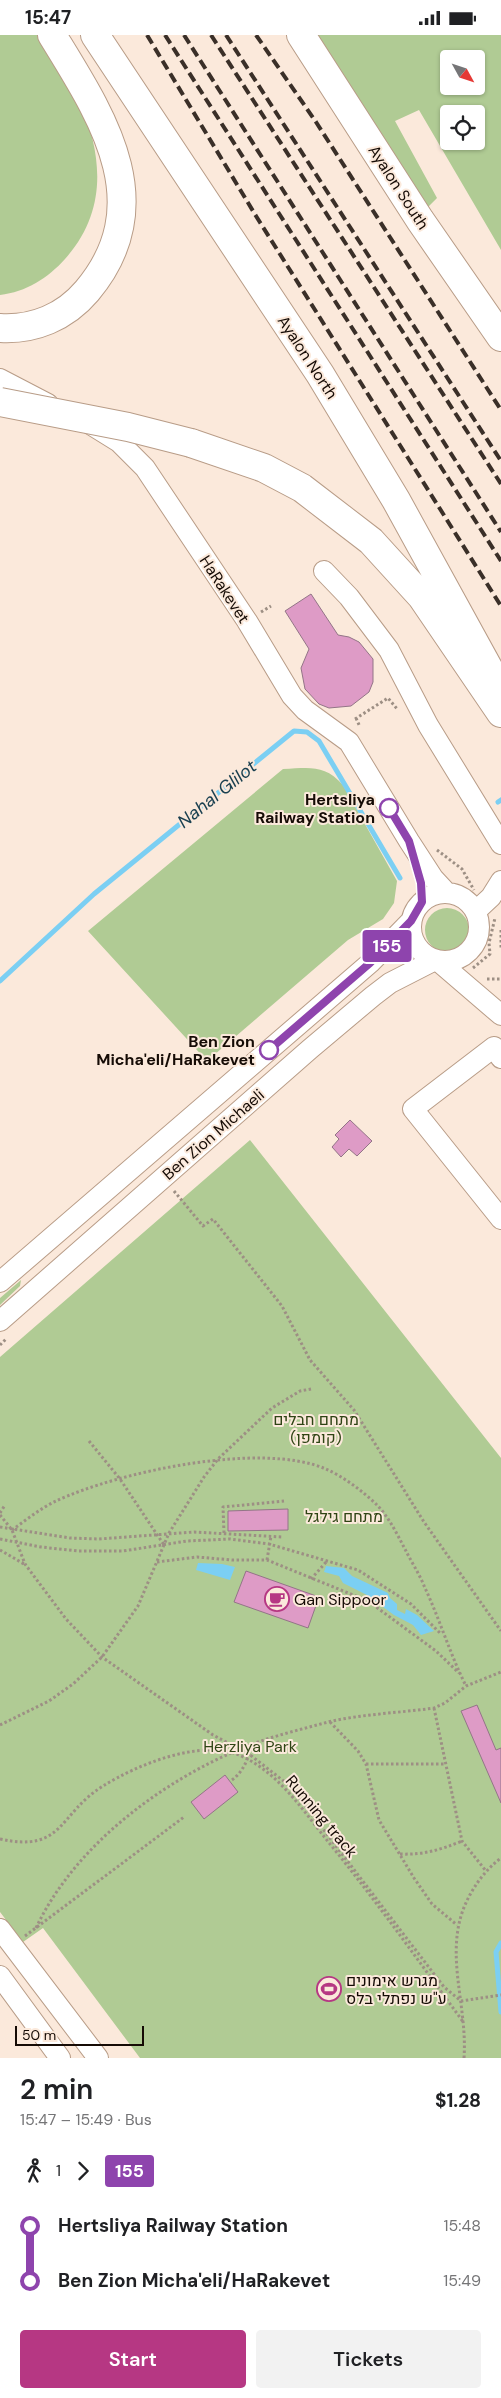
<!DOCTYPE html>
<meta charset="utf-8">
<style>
:root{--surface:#fff;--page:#f2f2f2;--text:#202124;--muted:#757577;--accent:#b63783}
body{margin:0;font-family:"DM Sans",Heebo,sans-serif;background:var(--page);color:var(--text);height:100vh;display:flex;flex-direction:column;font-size:19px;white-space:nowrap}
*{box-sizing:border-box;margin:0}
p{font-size:16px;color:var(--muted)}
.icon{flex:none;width:28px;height:28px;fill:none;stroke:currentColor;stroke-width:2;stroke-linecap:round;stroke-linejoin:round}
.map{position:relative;height:2023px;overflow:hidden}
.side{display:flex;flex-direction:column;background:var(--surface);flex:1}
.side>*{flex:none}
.badge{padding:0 10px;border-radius:4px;font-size:18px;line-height:32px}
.needle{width:32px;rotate:130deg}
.fabs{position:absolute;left:440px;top:15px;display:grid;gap:10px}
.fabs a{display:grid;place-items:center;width:45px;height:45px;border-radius:5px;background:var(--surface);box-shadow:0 1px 4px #0004;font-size:25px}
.scale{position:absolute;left:15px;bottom:12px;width:129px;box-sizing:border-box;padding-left:5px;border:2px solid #150b05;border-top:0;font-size:14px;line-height:18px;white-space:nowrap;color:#150b05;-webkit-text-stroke:4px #fbe9db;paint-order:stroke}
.map>.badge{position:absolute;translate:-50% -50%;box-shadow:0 0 0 2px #fff}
.legs{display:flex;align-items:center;gap:8px;height:55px;padding:0 20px;font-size:16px}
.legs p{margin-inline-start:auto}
.headline{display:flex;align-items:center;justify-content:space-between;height:85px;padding:0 20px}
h1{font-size:28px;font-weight:600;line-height:38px}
.cta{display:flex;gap:10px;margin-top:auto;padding:10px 20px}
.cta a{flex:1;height:58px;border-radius:5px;background:var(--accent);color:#fff;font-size:20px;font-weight:600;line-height:58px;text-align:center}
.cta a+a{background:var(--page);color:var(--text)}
ul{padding:0 20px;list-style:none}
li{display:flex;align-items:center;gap:18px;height:55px;font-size:19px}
li i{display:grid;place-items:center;width:8px;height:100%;margin:0 6px;background:currentColor}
li i::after{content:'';width:12px;height:12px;margin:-6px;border:4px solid;border-radius:50%;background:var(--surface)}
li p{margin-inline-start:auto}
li:first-child i{background:linear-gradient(#0000 50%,currentColor 0)}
li:last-child i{background:linear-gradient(currentColor 50%,#0000 0)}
.status{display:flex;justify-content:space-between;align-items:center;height:35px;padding:0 25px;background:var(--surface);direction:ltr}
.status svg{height:14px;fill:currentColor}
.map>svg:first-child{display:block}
.green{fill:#b0cb94;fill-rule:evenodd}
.water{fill:#7bcff3}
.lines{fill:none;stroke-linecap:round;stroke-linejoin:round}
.stream{stroke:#7bcff3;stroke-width:5}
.building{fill:#de9bc6;stroke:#937587}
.minor-casing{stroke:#b89c87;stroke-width:22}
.highway-casing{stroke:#b89c87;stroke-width:30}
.path{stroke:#9d8f84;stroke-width:3;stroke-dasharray:2.5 2.5;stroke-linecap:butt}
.minor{stroke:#fff;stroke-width:20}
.highway{stroke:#fff;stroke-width:28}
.rail{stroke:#3a2f28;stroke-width:4;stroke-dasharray:10 5;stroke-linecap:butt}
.highway-bridge-casing{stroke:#b89c87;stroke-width:30;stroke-linecap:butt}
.highway-bridge{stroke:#fff;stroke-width:28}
.line-1-casing{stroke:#fff;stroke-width:11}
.line-1{stroke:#8e44ad;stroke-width:8}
.stop-1-dot{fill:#fff;stroke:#8e44ad;stroke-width:2.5}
.labels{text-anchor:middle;stroke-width:4;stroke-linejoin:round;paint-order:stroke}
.street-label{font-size:16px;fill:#150b05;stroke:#fbe9db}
.stop-label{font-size:16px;font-weight:bold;fill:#150b05;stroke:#fbe9db;text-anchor:end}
.park-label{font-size:16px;fill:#2f4414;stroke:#fbe9db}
.poi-label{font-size:16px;fill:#150b05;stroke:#fbe9db;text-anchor:start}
.water-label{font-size:18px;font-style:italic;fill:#1a4050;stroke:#fbe9db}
</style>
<div class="status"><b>15:47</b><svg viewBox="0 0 49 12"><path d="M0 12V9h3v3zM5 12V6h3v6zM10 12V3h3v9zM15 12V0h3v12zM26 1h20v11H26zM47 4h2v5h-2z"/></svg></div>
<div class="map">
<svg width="501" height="2023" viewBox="0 0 501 2023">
<rect width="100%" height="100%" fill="#fbe9db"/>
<path class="green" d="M0 0H47C86 70 128 153 65 224 48 243 26 257 0 260Z
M316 0H501V215L419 75 395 86 437 163 426 174ZM449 24H476V51H449ZM449 79H476V106H449Z
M283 734C310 733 324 729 343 750L397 846 394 868 383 884 348 905 207 1026 88 896Z
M425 895a22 22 0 1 1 44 0a22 22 0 1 1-44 0Z
M250 1105 501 1423V2023H140L43 1893 23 1907 0 1877V1322Z
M21 1245 20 1251 0 1270V1263Z"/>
<path class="water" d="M198 1528 222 1529 235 1532 230 1545 196 1535Z
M326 1531 344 1533 352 1541 388 1558 390 1563 397 1569V1575L405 1579 406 1574 417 1580 434 1596 421 1600 413 1590 394 1580 367 1560 343 1548 339 1541 324 1537Z"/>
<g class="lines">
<path class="stream" d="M498 767 501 765
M0 946 94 859 294 696 307 697 319 706 400 843
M501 1908 496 1917 501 1977"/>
</g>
<path class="building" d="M311 559 338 600 349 602 359 607 373 624V647L369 657 351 671 329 673 319 669 305 654 301 633 309 614 285 576Z
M350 1085 372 1106 357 1121 349 1114 341 1122 332 1112 339 1104 335 1100Z
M288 1474V1495L228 1496V1476Z
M246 1536 319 1562 308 1593 234 1567Z
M477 1670 496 1715 501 1713V1768L461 1676Z
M225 1740 238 1757 204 1784 191 1767Z"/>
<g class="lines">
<defs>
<path id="minor" d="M0 344 48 369
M90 389 119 407 145 433 247 586 292 661 305 675 349 707 409 806 433 843 446 857
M324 536 349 562 389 615 428 690 501 809
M411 892a34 34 0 1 1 68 0a34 34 0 1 1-68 0Z
M476 876 491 862 501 846
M438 926 501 980
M501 1023 494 1012 413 1074 501 1184
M0 1247 370 928 411 886
M0 1286 310 1014 373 961 390 948 435 925
M0 1894 98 2023
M0 1941 60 2023"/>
<path id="highway" d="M95 0 320 339 396 465 501 656
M301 0 420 185 501 302
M0 293C34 295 65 282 87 256 161 168 101 80 52 0
M191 408 264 433 302 453 371 506 422 562 501 678"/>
</defs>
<use href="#minor" class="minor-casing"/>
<use href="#highway" class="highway-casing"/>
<path class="path" d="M261 577 271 571
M356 683 360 692
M355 684 388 663 398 675
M437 815 462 834 474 855
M501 895V913
M473 933 490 919 489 908 495 883
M487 944H501
M174 1156 203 1191 213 1184 282 1271 310 1325 354 1375 424 1487 501 1596
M0 1310 7 1303
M89 1406 120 1444 164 1510
M0 1478 5 1470
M0 1480 12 1495 25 1529 66 1584 102 1622 213 1700 249 1719 290 1751 444 1952 461 1966 501 1960
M0 1492 70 1503 99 1504 194 1497 282 1502
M12 1495C26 1485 41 1473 56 1466 118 1437 261 1406 326 1434 344 1442 364 1457 378 1471 390 1484 398 1501 406 1516 412 1528 420 1540 425 1553 440 1585 450 1619 466 1651
M224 1498 223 1472 284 1466
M0 1504 41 1512 78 1516H123L187 1506 230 1504 269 1509 358 1535 411 1569 441 1599
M0 1515 24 1529
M267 1525 271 1501
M157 1527 197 1522 232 1525H267L368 1566 436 1616 459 1638
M311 1544 327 1526
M434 1673 462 1806 486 1836
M330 1687 358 1716 366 1729 379 1785 414 1843 432 1869 457 1890
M0 1690 49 1666 73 1649 102 1622 138 1571 169 1498 204 1442 218 1424 272 1373 300 1356 311 1354
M366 1729H444
M232 1745C245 1735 247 1724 253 1709
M0 1804C64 1818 58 1779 103 1751 137 1730 199 1704 239 1720 279 1737 304 1777 330 1809 377 1867 420 1928 464 1988
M400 1819C423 1820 440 1815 462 1806
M36 1893C74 1812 159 1748 240 1714 268 1702 299 1695 328 1687 362 1679 399 1678 434 1673L445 1668 466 1651 501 1637
M25 1901 184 1782
M464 2023C468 1966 440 1911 471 1858 479 1844 488 1833 501 1823"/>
<use href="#minor" class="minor"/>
<use href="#highway" class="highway"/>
<path class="rail" d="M147 0 256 181 501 571
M165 0 501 526
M184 0 501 497
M211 0 501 449
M226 0 501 426
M256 0 316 87 501 375"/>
<defs>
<path id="highway-bridge" d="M0 367 128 392 191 408"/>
</defs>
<use href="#highway-bridge" class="highway-bridge-casing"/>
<use href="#highway-bridge" class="highway-bridge"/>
</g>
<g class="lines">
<defs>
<path id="line-1" d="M269 1015 370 928 411 886 422 867 421 848 409 806 389 773"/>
</defs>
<use href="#line-1" class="line-1-casing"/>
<use href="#line-1" class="line-1"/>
</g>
<defs>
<symbol id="cafe-ring" viewBox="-11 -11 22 22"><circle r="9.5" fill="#fbe9db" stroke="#b63783" stroke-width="1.5"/><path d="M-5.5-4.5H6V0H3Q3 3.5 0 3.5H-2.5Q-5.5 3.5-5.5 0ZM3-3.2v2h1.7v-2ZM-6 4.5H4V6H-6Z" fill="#b63783"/></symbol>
<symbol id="stadium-ring" viewBox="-11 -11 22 22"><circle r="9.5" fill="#fbe9db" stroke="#b63783" stroke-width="1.5"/><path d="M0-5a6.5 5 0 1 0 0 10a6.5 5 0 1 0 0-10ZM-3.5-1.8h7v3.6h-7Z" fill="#b63783"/></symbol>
</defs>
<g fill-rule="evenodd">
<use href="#cafe-ring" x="263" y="1550" width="28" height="28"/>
<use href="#stadium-ring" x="315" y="1940" width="28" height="28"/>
</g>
<g class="stop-1-dot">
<circle cx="389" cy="773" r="9"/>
<circle cx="269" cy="1015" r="9"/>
</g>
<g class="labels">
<g class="street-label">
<text transform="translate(399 152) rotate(57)" y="6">Ayalon South</text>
<text transform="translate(308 322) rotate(57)" y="6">Ayalon North</text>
<text transform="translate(225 554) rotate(57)" y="6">HaRakevet</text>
<text transform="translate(213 1099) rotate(-41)" y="6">Ben Zion Michaeli</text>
<text transform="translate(322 1781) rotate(50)" y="6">Running track</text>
</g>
<g class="stop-label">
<text x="375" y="770">Hertsliya<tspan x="375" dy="18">Railway Station</tspan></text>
<text x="255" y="1012">Ben Zion<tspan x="255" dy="18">Micha'eli/HaRakevet</tspan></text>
</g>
<g class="park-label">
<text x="316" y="1390">מתחם חבלים<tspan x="316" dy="18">(קומפן)</tspan></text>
<text x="344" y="1487">מתחם גילגל</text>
<text x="250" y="1717">Herzliya Park</text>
</g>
<g class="poi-label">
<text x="294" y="1570">Gan Sippoor</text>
<text x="346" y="1951">מגרש אימונים<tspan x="346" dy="18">ע"ש נפתלי בלס</tspan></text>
</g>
<g class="water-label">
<text transform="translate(217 759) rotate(-39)" y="6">Nahal Glilot</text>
</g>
</g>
</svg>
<div class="fabs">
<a><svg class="needle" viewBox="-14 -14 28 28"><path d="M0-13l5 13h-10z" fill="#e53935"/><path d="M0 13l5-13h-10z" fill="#757577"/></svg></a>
<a><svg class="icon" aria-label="locate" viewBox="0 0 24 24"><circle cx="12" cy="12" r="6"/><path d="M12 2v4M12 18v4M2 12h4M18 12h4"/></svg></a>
</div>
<div class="scale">50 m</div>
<b class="badge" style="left:387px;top:911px;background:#8e44ad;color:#fff">155</b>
</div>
<section class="side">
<div class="headline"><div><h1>2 min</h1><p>15:47 – 15:49 · Bus</p></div><b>$1.28</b></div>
<div class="legs"><svg class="icon" aria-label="walk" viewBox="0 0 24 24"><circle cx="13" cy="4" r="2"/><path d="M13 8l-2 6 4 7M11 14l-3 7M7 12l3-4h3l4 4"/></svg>1<svg class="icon" aria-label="forward" viewBox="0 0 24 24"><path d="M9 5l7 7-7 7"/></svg><b class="badge" style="background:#8e44ad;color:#fff">155</b></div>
<ul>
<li><i style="color:#8e44ad"></i><b>Hertsliya Railway Station</b><p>15:48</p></li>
<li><i style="color:#8e44ad"></i><b>Ben Zion Micha'eli/HaRakevet</b><p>15:49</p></li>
</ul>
<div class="cta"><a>Start</a><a>Tickets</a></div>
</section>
